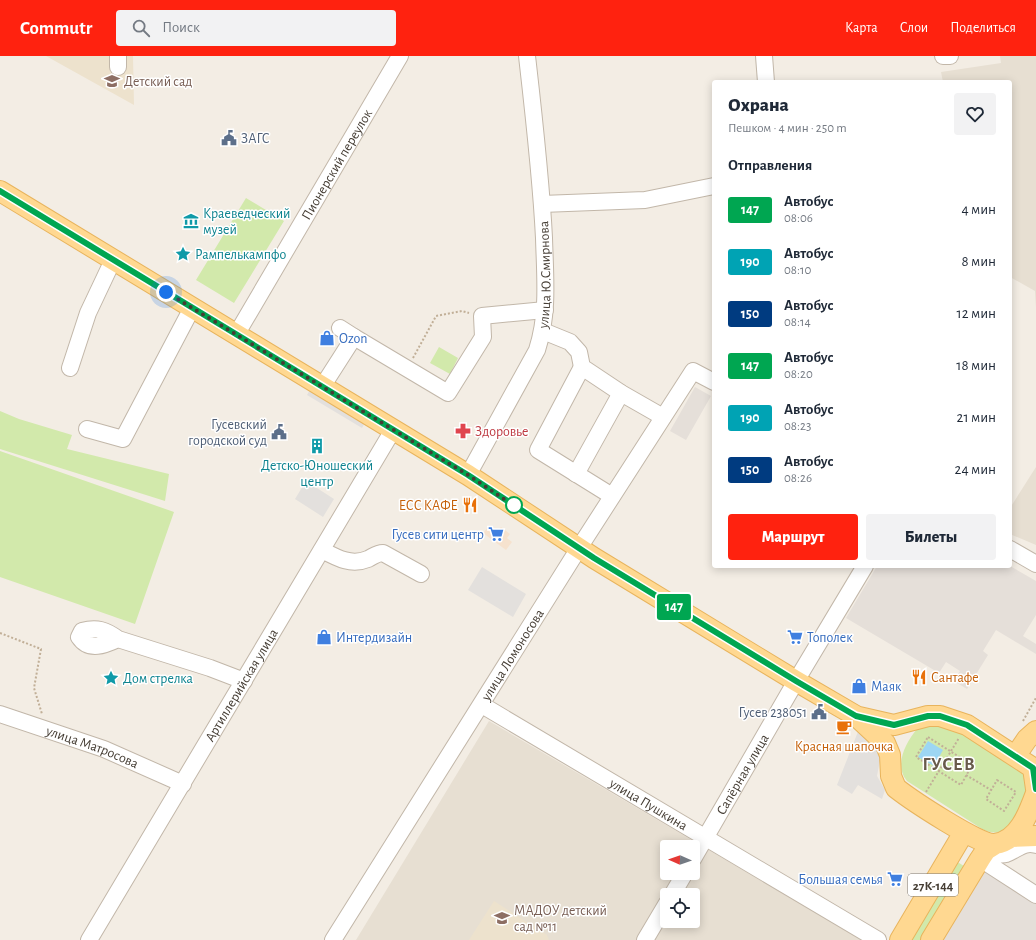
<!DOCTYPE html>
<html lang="ru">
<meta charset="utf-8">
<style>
:root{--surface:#fff;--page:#f2f2f3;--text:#1f2937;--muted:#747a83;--accent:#ff220f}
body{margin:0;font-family:"Alegreya Sans",sans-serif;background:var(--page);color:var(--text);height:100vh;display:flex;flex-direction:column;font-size:15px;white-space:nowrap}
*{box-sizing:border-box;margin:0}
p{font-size:13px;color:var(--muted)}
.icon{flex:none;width:22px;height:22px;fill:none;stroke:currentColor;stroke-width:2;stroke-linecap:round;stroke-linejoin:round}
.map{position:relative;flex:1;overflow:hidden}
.side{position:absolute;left:712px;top:24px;width:300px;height:488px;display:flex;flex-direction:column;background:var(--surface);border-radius:4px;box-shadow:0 2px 10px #0003}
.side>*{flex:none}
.badge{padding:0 8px;border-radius:3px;font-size:14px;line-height:26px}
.needle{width:26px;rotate:272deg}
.controls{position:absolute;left:660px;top:784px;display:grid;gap:8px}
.controls a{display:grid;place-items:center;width:40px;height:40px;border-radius:4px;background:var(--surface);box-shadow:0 2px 10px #0003;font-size:20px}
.you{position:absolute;width:20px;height:20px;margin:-10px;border:3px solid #fff;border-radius:50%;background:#1a73e8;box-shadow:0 0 0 6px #1a73e833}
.map>.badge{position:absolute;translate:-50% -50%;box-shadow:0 0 0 2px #fff}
h2{padding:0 16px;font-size:15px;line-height:36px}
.round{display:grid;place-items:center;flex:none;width:42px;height:42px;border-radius:4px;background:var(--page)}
.overview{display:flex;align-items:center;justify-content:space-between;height:68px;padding:0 16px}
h1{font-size:19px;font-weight:800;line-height:30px}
.button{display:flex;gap:8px;margin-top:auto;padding:8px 16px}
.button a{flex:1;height:46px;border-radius:4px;background:var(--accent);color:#fff;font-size:16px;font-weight:800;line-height:46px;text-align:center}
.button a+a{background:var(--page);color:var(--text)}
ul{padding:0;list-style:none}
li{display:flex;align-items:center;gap:12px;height:52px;padding:0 16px}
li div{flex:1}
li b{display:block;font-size:15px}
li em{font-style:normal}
li .badge{min-width:44px;font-weight:700;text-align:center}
header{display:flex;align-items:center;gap:24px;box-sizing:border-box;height:56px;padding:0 20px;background:var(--accent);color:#fff}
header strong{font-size:19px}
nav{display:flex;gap:22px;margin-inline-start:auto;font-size:14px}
.search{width:280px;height:36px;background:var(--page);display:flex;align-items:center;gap:10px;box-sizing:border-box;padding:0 14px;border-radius:4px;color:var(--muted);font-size:15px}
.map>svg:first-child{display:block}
.residential{fill:#e7dfd2;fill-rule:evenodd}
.commercial{fill:#f6e2ce}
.industrial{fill:#e5dfd9}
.education{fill:#ede2cd}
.green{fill:#d2e9ab}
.parking{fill:#e3e0dd}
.water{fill:#9dd6f3}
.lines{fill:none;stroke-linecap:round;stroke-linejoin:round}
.minor-casing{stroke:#c2b7a9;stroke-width:18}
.major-casing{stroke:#e8b45d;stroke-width:22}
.path{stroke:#c1af97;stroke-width:2;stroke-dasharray:2 2;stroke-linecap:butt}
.minor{stroke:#fff;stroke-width:16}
.major{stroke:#ffd891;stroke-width:20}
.line-casing{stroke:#fff;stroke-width:9}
.line{stroke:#00a651;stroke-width:6}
.walk{stroke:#453d34;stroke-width:4;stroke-dasharray:0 7.2}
.stop-dot{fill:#fff;stroke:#00a651;stroke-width:2}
.labels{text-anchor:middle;stroke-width:3;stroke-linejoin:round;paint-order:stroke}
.shield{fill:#fff;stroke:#7d7771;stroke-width:1}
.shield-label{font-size:13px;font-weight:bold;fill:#453d34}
.education-label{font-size:14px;fill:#785e54;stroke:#fff;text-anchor:start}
.service-label{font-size:14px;fill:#4e5e75;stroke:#fff;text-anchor:end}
.street-label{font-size:14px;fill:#453d34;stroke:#fff}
.culture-label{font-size:14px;fill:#0d838f;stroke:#fff;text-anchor:start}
.shop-label{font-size:14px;fill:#366cbe;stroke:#fff;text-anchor:start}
.health-label{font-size:14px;fill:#be3a42;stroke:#fff;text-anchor:start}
.food-label{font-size:14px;fill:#c56008;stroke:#fff;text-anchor:end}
.district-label{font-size:18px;font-weight:bold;letter-spacing:1px;fill:#685a4b;stroke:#fff}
</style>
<header>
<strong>Commutr</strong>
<div class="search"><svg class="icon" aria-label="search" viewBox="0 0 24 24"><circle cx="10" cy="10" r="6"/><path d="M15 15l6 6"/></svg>Поиск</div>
<nav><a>Карта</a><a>Слои</a><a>Поделиться</a></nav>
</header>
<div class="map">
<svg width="1036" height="884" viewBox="0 0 1036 884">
<rect width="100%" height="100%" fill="#f3ede4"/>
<path class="residential" d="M1000 0H1036V251L1035 235 1010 221V26H943L941 16 1001 7Z
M1036 411V489L1010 478V452Z
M489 665 862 884H356ZM667 791H693V817H667ZM667 839H693V865H667Z"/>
<path class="commercial" d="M489 470 497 476 501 471 510 478 507 482 512 486 506 494 483 477Z"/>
<path class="industrial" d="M695 331 711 340 686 384 670 375Z
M877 510H1010L1036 525V559L1023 580 1036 588V598L996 574 983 595 988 599 967 633 954 625 960 615 946 606 939 617 846 562Z
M981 805 1036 841V884H936Z"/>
<path class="education" d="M46 0H133L134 49Z
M494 845 547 879 549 884H469Z"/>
<path class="green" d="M246 142 284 165 234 247 196 224Z
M439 291 458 302 450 318 430 307Z
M0 355 19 363 72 379 67 393 169 418 165 445 0 393Z
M0 395 174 456 135 568 0 521Z
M939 661 1032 720C1025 741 1015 790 982 773L907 725C894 710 905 687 917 673 921 668 933 665 939 661Z
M956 805 967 812 924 884H909Z"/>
<path class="parking" d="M312 330 367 363 362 372 307 339Z
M306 425 334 443 323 461 295 443Z
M482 511 526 538 513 561 468 534Z
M859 673 883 689 877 720 885 734 882 743 858 729 852 738 837 729Z"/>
<path class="water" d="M928 685 943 694 934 710 918 701Z"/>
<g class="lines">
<defs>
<g id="minor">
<path d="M118 0V11"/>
<path d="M764 0 766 26"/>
<path d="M943 0H950"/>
<path d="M542 148 645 144 714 130"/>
<path d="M340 272 354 281"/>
<path d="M543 275 570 286 579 296 582 311 621 337 663 361"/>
<path id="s1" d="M236 279 400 0"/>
<path d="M582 311 538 394 612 440"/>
<path d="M70 312 88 257 113 204"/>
<path d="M322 331 354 281 448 337 483 281 482 260 545 254"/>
<path d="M87 373 123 383 192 252"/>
<path d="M576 418 621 337"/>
<path id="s2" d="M468 419 537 294C549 257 545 220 544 182 541 121 534 61 527 0"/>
<path d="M1010 493 1036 508"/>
<path d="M322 494C337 502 351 510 368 503 374 500 377 497 383 497L421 518"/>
<path d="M118 583C106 574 97 571 82 575L79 581C89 596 105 589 118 583L210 612 244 625"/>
<path id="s3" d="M482 649 878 884"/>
<path id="s4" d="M0 658 104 693 183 728"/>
<path d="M1036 789C1024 785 1017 794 1006 798 998 800 988 794 982 804L1036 839"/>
<path id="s5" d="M693 803 796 625 865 510"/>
<path d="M672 839 685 817"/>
<path id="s6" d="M89 884 393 374"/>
<path id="s7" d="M333 884 579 492 693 315 714 326"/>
<path d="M645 884 667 847"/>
</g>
<path id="major" d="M0 135 468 419 594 502 796 625 856 660 885 687 890 699 891 720 896 732C910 743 980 790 995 788 1019 785 1029 756 1036 737
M859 661 894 669 928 660H940L967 669 1033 712 1036 733
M1016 699 1027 683 1036 675
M1011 781 1036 780
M900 884 964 776
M931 884 980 803 986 794 994 789"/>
</defs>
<use href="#minor" class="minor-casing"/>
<use href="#major" class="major-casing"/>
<path class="path" d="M413 302 436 260 462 255 469 257
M0 577 41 593 34 632 42 658
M1023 665 1036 642
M928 681 972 709 961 729 916 701Z
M966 719 991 734
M997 724 1016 736 1004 755 986 743Z
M926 736 959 682"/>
<use href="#minor" class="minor"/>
<use href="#major" class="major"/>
</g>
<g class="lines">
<defs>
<path id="line" d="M0 135 468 419 594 502 796 625 856 660 894 669 928 660H940L967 669 1033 712 1036 733"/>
</defs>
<use href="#line" class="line-casing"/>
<use href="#line" class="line"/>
<path class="walk" d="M166 236 468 419 519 453 514 449"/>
</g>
<defs>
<symbol id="school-bare" viewBox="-9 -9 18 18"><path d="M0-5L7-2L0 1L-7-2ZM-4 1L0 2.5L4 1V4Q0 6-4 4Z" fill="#8d6e63" stroke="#fff" stroke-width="2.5" paint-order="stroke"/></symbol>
<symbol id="civic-bare" viewBox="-9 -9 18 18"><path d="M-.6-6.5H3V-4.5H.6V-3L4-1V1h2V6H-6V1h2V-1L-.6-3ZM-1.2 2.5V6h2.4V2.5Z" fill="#5c6f8a" stroke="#fff" stroke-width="2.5" paint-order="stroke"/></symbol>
<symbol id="museum-bare" viewBox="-9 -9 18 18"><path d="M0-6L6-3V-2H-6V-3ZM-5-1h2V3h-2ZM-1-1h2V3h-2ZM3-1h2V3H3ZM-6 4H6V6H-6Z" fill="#0f9aa8" stroke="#fff" stroke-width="2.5" paint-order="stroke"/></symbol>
<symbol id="sight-bare" viewBox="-9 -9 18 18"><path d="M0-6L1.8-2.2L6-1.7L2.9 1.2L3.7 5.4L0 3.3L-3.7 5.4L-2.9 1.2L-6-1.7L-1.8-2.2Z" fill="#0f9aa8" stroke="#fff" stroke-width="2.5" paint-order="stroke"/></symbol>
<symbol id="shop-bare" viewBox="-9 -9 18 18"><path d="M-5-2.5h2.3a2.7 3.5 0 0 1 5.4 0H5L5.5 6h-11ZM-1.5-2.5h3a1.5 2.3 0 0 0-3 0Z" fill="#3f7fe0" stroke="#fff" stroke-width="2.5" paint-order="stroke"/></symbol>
<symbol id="pharmacy-bare" viewBox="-9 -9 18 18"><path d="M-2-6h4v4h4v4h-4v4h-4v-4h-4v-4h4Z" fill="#e0444e" stroke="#fff" stroke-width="2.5" paint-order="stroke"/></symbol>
<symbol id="building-bare" viewBox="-9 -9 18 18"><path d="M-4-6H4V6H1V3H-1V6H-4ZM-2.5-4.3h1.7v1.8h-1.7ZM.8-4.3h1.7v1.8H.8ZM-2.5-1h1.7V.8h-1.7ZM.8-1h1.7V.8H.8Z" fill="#0f9aa8" stroke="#fff" stroke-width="2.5" paint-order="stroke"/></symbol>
<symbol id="restaurant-bare" viewBox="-9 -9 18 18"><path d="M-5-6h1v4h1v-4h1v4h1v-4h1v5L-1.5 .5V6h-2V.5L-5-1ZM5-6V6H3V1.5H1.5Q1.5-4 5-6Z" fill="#e8710a" stroke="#fff" stroke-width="2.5" paint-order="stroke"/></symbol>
<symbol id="supermarket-bare" viewBox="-9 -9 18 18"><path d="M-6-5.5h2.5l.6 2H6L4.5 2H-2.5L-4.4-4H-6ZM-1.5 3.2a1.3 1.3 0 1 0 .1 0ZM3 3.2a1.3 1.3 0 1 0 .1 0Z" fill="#3f7fe0" stroke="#fff" stroke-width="2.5" paint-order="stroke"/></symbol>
<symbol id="cafe-bare" viewBox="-9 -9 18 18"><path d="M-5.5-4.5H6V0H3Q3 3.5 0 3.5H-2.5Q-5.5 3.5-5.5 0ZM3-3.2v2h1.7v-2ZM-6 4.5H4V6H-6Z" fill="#e8710a" stroke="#fff" stroke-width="2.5" paint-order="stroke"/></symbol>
</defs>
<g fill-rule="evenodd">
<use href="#school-bare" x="101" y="14" width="22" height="22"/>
<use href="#civic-bare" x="218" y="71" width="22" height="22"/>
<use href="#museum-bare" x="180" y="154" width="22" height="22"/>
<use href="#sight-bare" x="172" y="187" width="22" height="22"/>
<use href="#shop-bare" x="316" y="271" width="22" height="22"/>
<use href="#pharmacy-bare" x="452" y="364" width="22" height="22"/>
<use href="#civic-bare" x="268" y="365" width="22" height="22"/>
<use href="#building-bare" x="306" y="379" width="22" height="22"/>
<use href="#restaurant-bare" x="459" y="438" width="22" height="22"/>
<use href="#supermarket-bare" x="485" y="467" width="22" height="22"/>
<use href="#shop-bare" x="313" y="570" width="22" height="22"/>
<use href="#supermarket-bare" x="784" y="570" width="22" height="22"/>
<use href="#restaurant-bare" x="908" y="610" width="22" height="22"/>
<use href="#sight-bare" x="100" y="611" width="22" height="22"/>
<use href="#shop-bare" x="848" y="619" width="22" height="22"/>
<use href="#civic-bare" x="808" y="645" width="22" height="22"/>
<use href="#cafe-bare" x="833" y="660" width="22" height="22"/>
<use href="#supermarket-bare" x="884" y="812" width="22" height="22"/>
<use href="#school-bare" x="491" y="851" width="22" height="22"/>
</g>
<circle class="stop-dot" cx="514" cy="449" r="8"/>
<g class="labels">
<rect class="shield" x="908" y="818" width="50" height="22" rx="3"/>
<g class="shield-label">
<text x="933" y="834">27К-144</text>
</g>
<g class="education-label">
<text x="124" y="30">Детский сад</text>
<text x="514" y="859">МАДОУ детский<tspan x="514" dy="16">сад №11</tspan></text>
</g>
<g class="service-label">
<text x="241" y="87" text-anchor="start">ЗАГС</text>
<text x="267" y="373">Гусевский<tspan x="267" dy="16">городской суд</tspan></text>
<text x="807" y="661">Гусев 238051</text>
</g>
<g class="street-label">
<text dy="5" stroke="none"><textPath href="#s1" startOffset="198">Пионерский переулок</textPath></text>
<text dy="5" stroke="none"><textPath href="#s2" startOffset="219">улица Ю.Смирнова</textPath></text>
<text dy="5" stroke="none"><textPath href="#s7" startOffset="337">улица Ломоносова</textPath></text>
<text dy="5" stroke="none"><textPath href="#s6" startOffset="297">Артиллерийская улица</textPath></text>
<text dy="5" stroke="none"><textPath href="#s4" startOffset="98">улица Матросова</textPath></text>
<text dy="5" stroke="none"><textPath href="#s5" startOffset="98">Сапёрная улица</textPath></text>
<text dy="5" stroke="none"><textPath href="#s3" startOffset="194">улица Пушкина</textPath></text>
</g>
<g class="culture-label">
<text x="203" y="162">Краеведческий<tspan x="203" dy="16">музей</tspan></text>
<text x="195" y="203">Рампелькампфо</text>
<text x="317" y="414" text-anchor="middle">Детско-Юношеский<tspan x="317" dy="16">центр</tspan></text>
<text x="123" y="627">Дом стрелка</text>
</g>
<g class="shop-label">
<text x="339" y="287">Ozon</text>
<text x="484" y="483" text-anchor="end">Гусев сити центр</text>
<text x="336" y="586">Интердизайн</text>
<text x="807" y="586">Тополек</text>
<text x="871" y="635">Маяк</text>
<text x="883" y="828" text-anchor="end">Большая семья</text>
</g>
<g class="health-label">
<text x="475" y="380">Здоровье</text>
</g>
<g class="food-label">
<text x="458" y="454">ЕСС КАФЕ</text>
<text x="931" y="626" text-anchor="start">Сантафе</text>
<text x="844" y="695" text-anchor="middle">Красная шапочка</text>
</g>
<g class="district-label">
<text x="949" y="714">ГУСЕВ</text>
</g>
</g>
</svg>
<div class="controls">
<a><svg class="needle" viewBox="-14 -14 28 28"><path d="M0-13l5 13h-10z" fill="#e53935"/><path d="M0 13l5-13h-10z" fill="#747a83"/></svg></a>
<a><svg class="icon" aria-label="locate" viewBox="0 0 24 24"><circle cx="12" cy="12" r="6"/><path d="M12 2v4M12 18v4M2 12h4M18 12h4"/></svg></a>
</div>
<div class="you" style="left:166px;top:236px"></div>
<b class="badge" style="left:674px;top:551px;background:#00a651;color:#fff">147</b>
<section class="side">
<div class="overview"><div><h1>Охрана</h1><p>Пешком · 4 мин · 250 m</p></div><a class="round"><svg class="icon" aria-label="heart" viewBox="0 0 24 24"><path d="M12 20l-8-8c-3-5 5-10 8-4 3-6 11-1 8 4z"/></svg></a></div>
<h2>Отправления</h2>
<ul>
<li><span class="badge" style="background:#00a651;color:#fff">147</span><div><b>Автобус</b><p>08:06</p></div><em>4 мин</em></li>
<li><span class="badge" style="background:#00a3b4;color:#fff">190</span><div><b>Автобус</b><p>08:10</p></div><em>8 мин</em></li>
<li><span class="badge" style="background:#003b80;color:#fff">150</span><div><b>Автобус</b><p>08:14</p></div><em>12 мин</em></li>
<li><span class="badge" style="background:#00a651;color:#fff">147</span><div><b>Автобус</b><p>08:20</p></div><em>18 мин</em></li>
<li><span class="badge" style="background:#00a3b4;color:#fff">190</span><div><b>Автобус</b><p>08:23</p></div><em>21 мин</em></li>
<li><span class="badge" style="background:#003b80;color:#fff">150</span><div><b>Автобус</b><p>08:26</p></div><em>24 мин</em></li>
</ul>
<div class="button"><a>Маршрут</a><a>Билеты</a></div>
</section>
</div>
